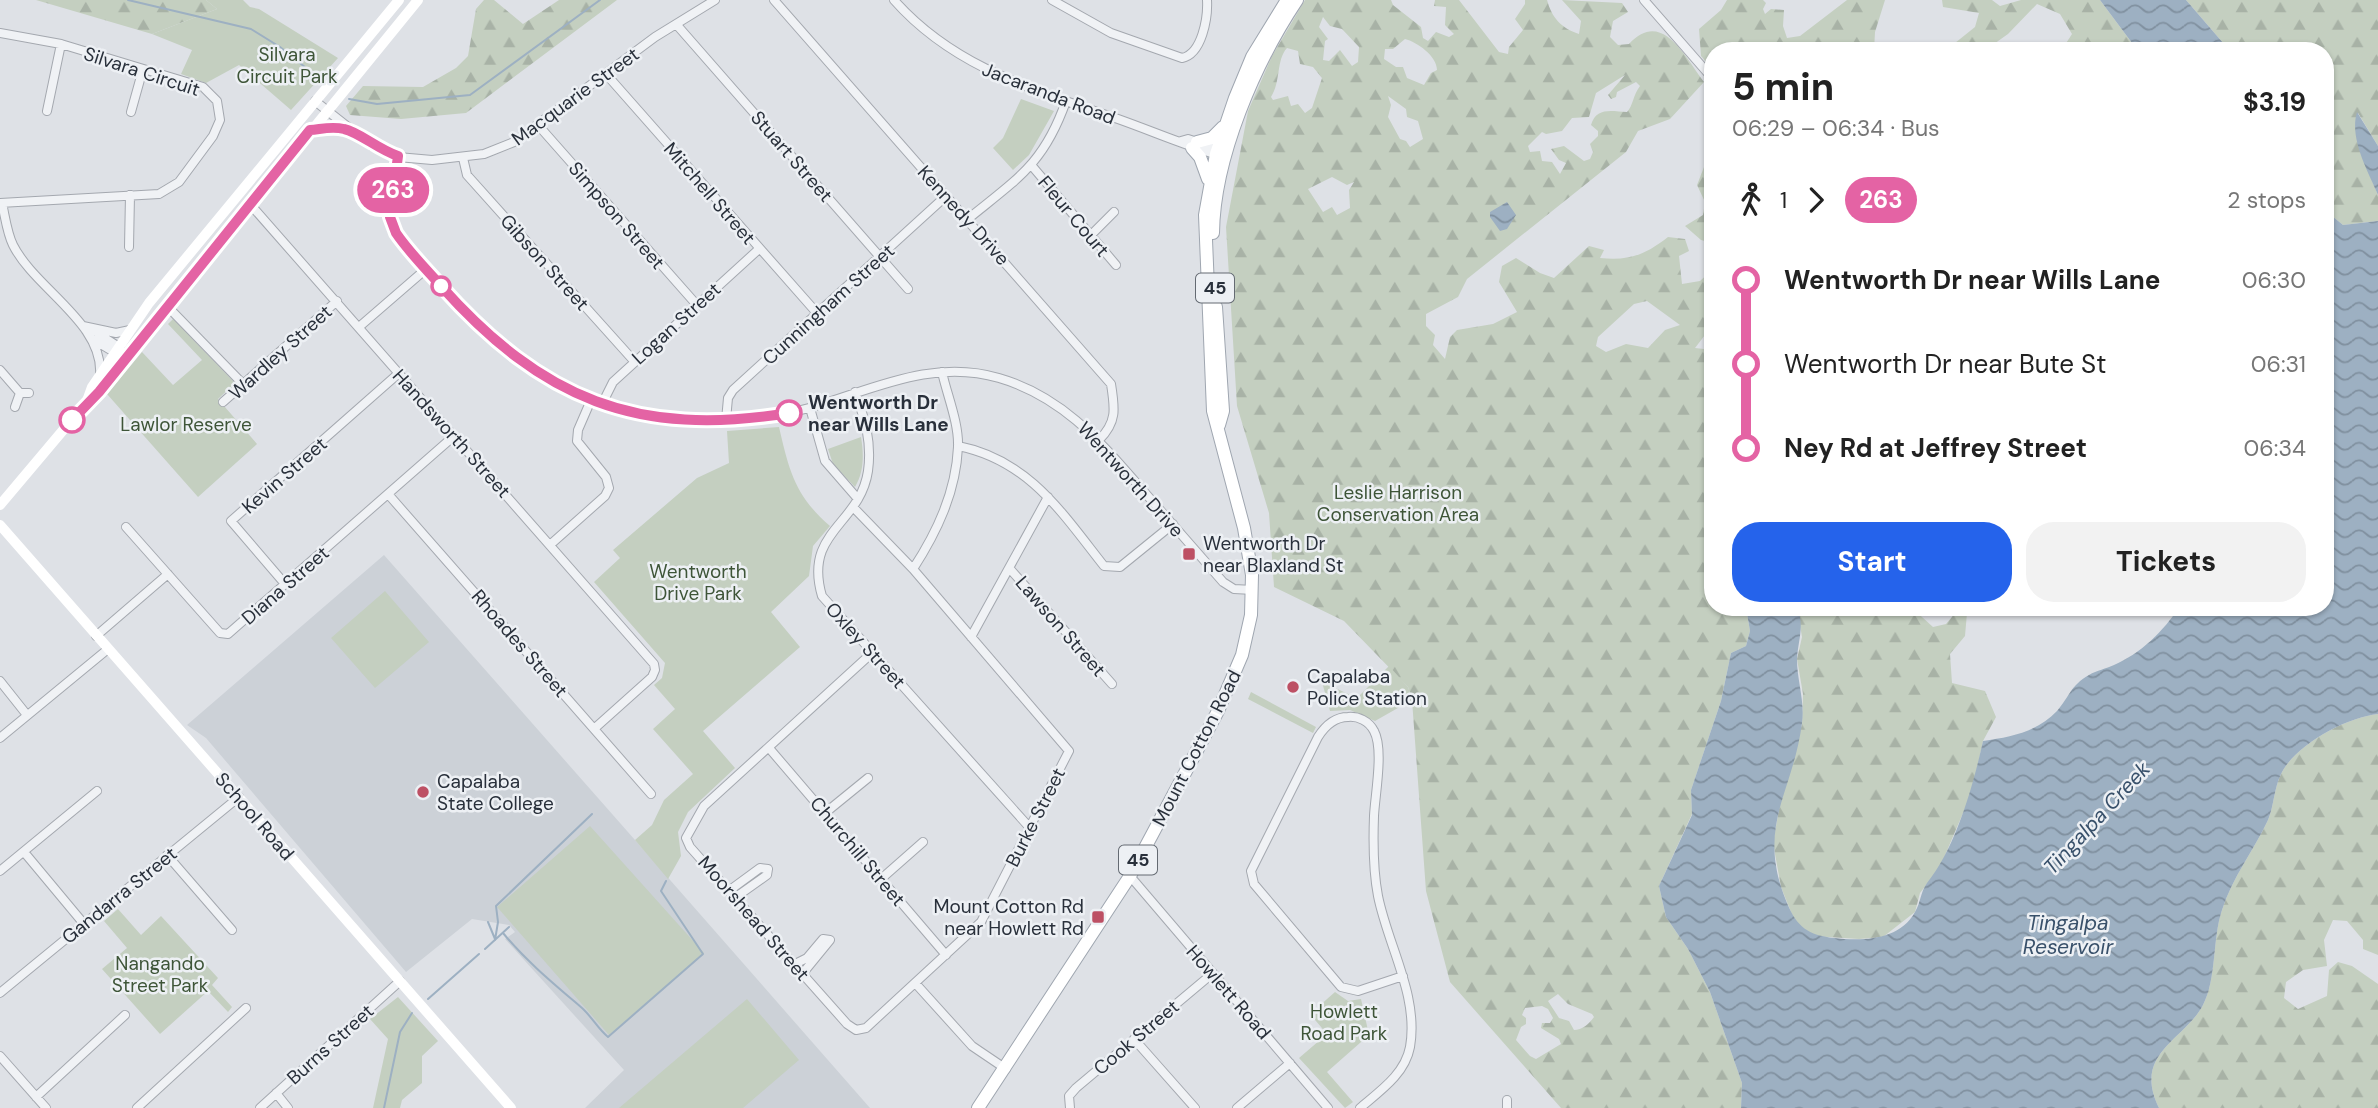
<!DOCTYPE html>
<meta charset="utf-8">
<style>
:root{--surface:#fff;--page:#f2f2f2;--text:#222;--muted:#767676;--accent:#2563eb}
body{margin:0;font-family:"DM Sans",sans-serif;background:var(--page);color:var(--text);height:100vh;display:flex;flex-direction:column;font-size:26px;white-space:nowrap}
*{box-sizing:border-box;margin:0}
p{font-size:23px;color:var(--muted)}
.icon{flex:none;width:38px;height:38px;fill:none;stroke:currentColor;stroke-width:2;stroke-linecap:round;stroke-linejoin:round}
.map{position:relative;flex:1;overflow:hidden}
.drawer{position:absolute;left:1704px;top:42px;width:630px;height:574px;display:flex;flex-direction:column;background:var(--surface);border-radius:28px;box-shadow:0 2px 5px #0004}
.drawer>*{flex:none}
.badge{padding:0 14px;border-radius:23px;font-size:24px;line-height:46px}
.map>.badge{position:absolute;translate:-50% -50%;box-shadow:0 0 0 4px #fff}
.legs{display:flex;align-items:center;gap:10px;height:77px;padding:0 28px;font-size:23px}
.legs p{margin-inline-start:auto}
.summary{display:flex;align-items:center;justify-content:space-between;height:119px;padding:0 28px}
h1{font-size:38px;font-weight:700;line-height:52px}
.button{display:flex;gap:14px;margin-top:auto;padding:14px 28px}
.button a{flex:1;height:80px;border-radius:28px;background:var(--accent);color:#fff;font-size:28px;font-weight:700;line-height:80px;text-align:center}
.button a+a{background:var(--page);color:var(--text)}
ul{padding:0 28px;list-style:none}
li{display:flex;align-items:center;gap:24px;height:84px;font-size:26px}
li i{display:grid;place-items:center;width:10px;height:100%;margin:0 9px;background:currentColor}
li i::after{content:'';width:18px;height:18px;margin:-9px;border:5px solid;border-radius:50%;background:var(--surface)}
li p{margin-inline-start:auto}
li:first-child i{background:linear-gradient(#0000 50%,currentColor 0)}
li:last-child i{background:linear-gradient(currentColor 50%,#0000 0)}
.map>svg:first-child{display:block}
.built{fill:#ccd1d7}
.forest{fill:url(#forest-firs);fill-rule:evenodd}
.green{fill:#c4cfc0}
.water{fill:url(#water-waves)}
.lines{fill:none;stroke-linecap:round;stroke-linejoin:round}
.stream{stroke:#9db0c2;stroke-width:2}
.street-casing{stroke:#a4a8af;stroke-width:10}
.primary-casing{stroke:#9fa6b0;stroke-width:14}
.street{stroke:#f0f2f5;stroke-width:8}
.secondary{stroke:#fff;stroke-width:10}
.primary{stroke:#fff;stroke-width:12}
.line-1-casing{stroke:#fff;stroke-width:16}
.line-1{stroke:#e463a4;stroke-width:10}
.stop-1-dot{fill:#fff;stroke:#e463a4;stroke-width:3.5}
.poi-dot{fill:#bd5064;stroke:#edf0f4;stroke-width:2.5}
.labels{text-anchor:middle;stroke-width:5;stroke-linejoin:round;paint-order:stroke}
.shield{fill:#edf0f4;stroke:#646a72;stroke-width:2}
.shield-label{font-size:18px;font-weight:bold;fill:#29303b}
.park-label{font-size:19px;fill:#3e5538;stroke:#edf0f4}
.street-label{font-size:19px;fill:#29303b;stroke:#edf0f4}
.stop-label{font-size:19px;font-weight:bold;fill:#29303b;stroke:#edf0f4;text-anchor:start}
.poi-label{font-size:19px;fill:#29303b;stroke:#edf0f4;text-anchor:start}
.water-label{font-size:21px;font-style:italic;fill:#38506a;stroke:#edf0f4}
</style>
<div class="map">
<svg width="2378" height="1108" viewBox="0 0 2378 1108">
<defs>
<pattern id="forest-firs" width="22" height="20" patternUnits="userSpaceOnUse" patternTransform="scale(1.75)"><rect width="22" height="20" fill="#c4cfc0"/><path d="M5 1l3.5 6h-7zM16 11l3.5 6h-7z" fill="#a8b2a6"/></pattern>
<pattern id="water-waves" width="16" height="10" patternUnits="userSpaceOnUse" patternTransform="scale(1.75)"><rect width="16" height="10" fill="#9db0c2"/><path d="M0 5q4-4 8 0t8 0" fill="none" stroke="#80909f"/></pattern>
</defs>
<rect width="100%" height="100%" fill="#dee1e6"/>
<path class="built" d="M384 555 635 840 870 1108H585L624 1070 505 939 515 932 509 925 472 919 406 972 206 738 187 725Z"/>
<path class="forest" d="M36 0H206L217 9 152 34Z
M484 0H494L523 24 559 0H617L466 113 401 119 350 115 346 106 363 86 423 87 456 68 468 56 476 9Z
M1305 0H1391L1393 5 1421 27 1423 38 1428 41 1436 32 1449 37 1454 34 1445 25 1446 7 1434 6 1435 0H1459L1499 52 1508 54 1509 47 1523 30 1515 19 1525 4V0H1547C1552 18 1561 28 1579 34L1581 21 1562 0 1622 3 1628 12 1613 21 1610 37 1618 45 1629 44C1662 8 1685 57 1704 82L1670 119 1638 131 1626 152 1467 279 1458 297 1426 314V326L1435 335 1433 345 1445 359 1450 337 1457 330 1493 324 1517 312 1499 282 1502 266 1516 258 1540 273 1554 278 1589 246 1604 250 1600 258C1629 261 1645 255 1668 237L1685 239 1689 251 1679 256 1682 284 1700 281 1713 269V338L1705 335 1695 348 1713 350V607H1746L1750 631 1746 646 1731 653 1721 701 1691 790 1692 814 1659 886 1666 917 1688 949 1710 992 1742 1083 1741 1108H1561L1450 982 1426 891 1412 700 1408 687 1344 621 1274 587 1269 513 1237 406 1226 227 1248 111 1272 56ZM1323 17 1330 26 1342 29 1359 47 1358 62 1352 66 1340 50 1329 61 1323 60 1325 41 1328 39 1319 27ZM1405 39C1417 42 1437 56 1437 70L1431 73 1424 85 1407 78 1403 67H1396L1384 59 1385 49H1393ZM1287 48 1298 51 1300 64 1313 67 1322 78 1312 108 1305 113 1298 104 1291 106 1288 96 1273 100 1271 97C1281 82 1276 60 1287 48ZM1625 75 1608 95 1611 99 1616 97 1617 92 1636 82 1640 86C1633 95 1633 106 1627 112 1611 111 1596 107 1591 125L1598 131V136L1590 144 1593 152 1590 159 1584 161 1564 146 1551 149 1559 160 1566 163 1560 174 1552 162 1542 161 1540 151 1530 152 1528 146 1542 132 1546 134 1562 131 1572 118 1589 117 1596 93ZM1388 96 1406 109 1407 117 1418 121 1423 139 1410 147 1406 141 1400 139 1388 117 1391 105ZM1332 177 1347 185 1354 182 1349 190 1350 208 1337 215 1332 207 1323 212 1308 189ZM1647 301 1680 325 1665 330 1648 348 1626 344 1606 352 1596 346 1598 337 1634 304ZM1558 994 1568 1004 1592 1014 1594 1017C1589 1024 1582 1030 1574 1030L1569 1021 1559 1018 1548 1001ZM1542 1006 1548 1009 1553 1018 1550 1023H1542L1541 1028 1559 1039 1561 1044 1536 1059 1530 1056 1516 1040 1521 1027 1526 1024V1018L1522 1015 1525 1008Z
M1727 0H1763L1766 3 1763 9 1765 14 1771 9 1784 10 1783 26 1787 38 1800 36 1847 0H1885L1875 32 1874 51H1713V70L1701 56 1699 29 1721 10Z
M1942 0H1992L2000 6 2021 0H2100L2138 51H2061L2072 34 2060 14 2037 4 2008 34 1984 51H1945L1975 27 1979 13 1943 7Z
M2186 0H2378V146L2358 113 2360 151 2378 195V221L2343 225 2326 211V51H2230Z
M1713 156V261L1712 243 1701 240 1685 226 1703 215 1705 202 1697 185 1704 167Z
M1797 607H1911L1933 627 1946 624 1956 612 1967 613 1965 636 1950 654 1952 683 1985 691 1996 717 1983 741 1972 792 1940 867 1920 893 1915 912 1883 937 1859 939 1813 936 1795 922 1781 887 1773 843 1780 804 1802 724 1803 694 1797 659 1802 637Z
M2378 714V955L2363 949V940L2347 921 2333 920 2324 940 2327 966 2303 970 2286 982 2284 998 2298 1009 2327 996 2329 970 2338 962 2352 966 2378 984V1108H2159C2132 1053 2184 1041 2203 1005 2217 978 2212 939 2222 910 2232 878 2254 850 2268 820 2274 806 2274 788 2281 774 2295 745 2347 717 2378 714Z"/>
<path class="green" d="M206 0H243L250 7 259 9 338 58 291 110 239 65 206 83 181 74 192 50 152 34 217 9Z
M1021 99 1054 111 1029 155 1013 170 993 148 1003 138Z
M173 319 235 383 218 399 257 444 198 497 107 394 142 352 173 385 202 360 168 324Z
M779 427C789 470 795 496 830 526L813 546 809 576 771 612 800 647 703 731 735 768 688 812 678 832 681 856 668 879 635 840 652 825 664 800 693 774 653 729 675 709 654 685 662 678 665 663 594 582 620 558 613 550 697 478 729 463 727 431Z
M861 437C864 455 864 472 855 487L833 464 828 449Z
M385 591 429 642 375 688 331 638Z
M1389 666 1408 687 1412 700 1375 721 1350 710 1330 711 1322 682 1357 698Z
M1251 692 1316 727 1313 733 1248 699Z
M590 826 704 953 609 1035 497 907Z
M118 909 141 935 161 916 218 978 212 985 232 1007 228 1012 208 991 160 1034 102 969 127 948 104 921Z
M1335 992 1348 1001 1361 999 1369 1035 1327 1072 1353 1102 1345 1108 1299 1058 1327 1034 1310 1014Z
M398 997 438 1041 422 1056V1083L402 1100 400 1108H373L388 1039 370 1019Z
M747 999 799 1060 743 1108H619Z"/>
<path class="water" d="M2100 0H2186L2230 51H2138Z
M2357 112 2378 146V195C2368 171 2349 139 2357 112Z
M1507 202 1516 215 1507 229 1500 231 1490 217V212Z
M2326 211 2343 225 2378 221V714C2347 717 2295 745 2281 774 2274 788 2274 806 2268 820 2254 850 2232 878 2222 910 2212 940 2217 978 2203 1005 2184 1041 2132 1053 2159 1108H1741L1742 1083 1710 992 1688 949 1666 917 1659 886 1692 815 1691 790 1721 701 1731 653 1746 646 1750 631 1746 607H1797C1805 626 1798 640 1797 659 1797 681 1805 701 1802 723 1793 794 1755 826 1787 903 1797 927 1808 935 1834 938 1862 941 1899 941 1915 912 1921 902 1920 893 1927 883 1956 847 1973 786 1983 741 2011 737 2037 732 2057 711 2070 696 2070 686 2089 675 2097 670 2106 669 2114 665 2140 654 2164 631 2179 607H2326Z"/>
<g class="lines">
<path class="stream" d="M128 0 251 29 280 47 316 76
M349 99 377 104 470 95 600 0
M488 922 495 939
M503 933C527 962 554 984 582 1008 592 1017 598 1029 608 1037L703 954 661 891 666 881
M495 940 498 922 496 906 592 814
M485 949 509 927
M428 999 479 954
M384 1108 400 1032 412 1013"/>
<defs>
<path id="street" d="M774 0 1111 384C1115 409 1117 422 1099 440
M894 0C954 68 1035 90 1118 119 1152 131 1184 145 1218 155
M1052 0 1111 33 1182 58C1202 54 1208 18 1207 0
M1644 0 1713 79
M676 24 908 289
M0 33 61 44 203 87 217 101 220 120 213 136 179 182 159 194 0 203
M606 74 816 312
M315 101 372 146 398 157 432 160 484 154 514 142 655 37 715 0
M47 111 61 44
M131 112 143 69
M538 125 696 304
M1181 141 1188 139 1222 150
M398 157 390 217 396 234C497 372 633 458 809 408 872 390 932 358 999 378 1061 396 1098 439 1139 486 1167 518 1195 550 1223 582L1234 589 1253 590
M463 158 467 175 634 361
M1032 166 1116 265
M2 203C5 216 7 233 13 245 35 289 104 323 100 375
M250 204 654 664 655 670 652 677 595 728
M968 219C1017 179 1044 164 1066 101
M1091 235 1114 212
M129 247 130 195
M168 307 243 384
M83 326 116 333 130 330
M359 327 426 269
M91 329 119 347 126 357
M94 340 119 355
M0 370 20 393H29
M855 392C865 419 872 442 868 471 860 525 803 531 822 596L1030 828
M223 402 337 301
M602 404 613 382 759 249
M15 407 20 393
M810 408 825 461 858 499
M726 420 728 398 733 390 946 196
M958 446C1029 460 1062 513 1104 566L1120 567 1173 524
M388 494 651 794
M853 507 913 569 1069 751 981 922 866 1028 856 1030 847 1024 690 847 686 838 704 806 873 652
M126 527 220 633 228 634 454 436
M551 544 605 496 609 488 606 477 577 441 578 430 591 400
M913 569C937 532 956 492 958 447 959 423 947 395 942 372
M1010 569 1112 684
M285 584 231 521 399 373
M96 636 168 574
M971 637 1048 497
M0 681 27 715
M0 738 108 649
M769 748 946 955
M825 813 868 778
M24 852 84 924
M167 855 232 930
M0 871 97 791
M1130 876 1328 1108
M881 879 923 842
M730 890 760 868 768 869 767 875 736 897
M795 964 807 958 823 939 830 940 803 973
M916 984 972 1046 1006 1069
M0 993 239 797
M1134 1039 1195 1108
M0 1056 46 1108
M276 1093 288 1108
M36 1097 125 1015
M1507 1100V1108
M137 1108 246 1008
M260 1108 400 981
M1070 1108 1069 1096 1076 1088 1213 973
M1237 1108 1290 1063
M1360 1108C1380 1091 1405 1074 1410 1047 1419 996 1388 946 1378 896 1373 870 1373 843 1374 816 1375 795 1384 749 1374 731 1369 721 1358 716 1348 717 1334 717 1325 726 1318 737L1251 871 1254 884 1341 987 1358 991 1403 976"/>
<path id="primary" d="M1197 142 1212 138 1223 127
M1192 148 1200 157 1208 179
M1213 233C1214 157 1255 63 1297 0
M1216 307 1223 411 1219 425
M978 1108 1130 876 1218 711 1242 655 1251 615 1252 575 1244 528 1213 411 1205 215 1216 154 1235 98 1252 57 1287 0"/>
</defs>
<use href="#street" class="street-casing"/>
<use href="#primary" class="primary-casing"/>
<use href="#street" class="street"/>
<path class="secondary" d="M310 130 348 129
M87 401 92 387 149 303 399 0
M0 505 86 403 99 392 418 0
M0 525 511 1108"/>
<use href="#primary" class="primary"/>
</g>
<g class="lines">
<defs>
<path id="line-1" d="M72 420 99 392 310 130C322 129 332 126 344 129 359 132 379 150 398 156L390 217 396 233C409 252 426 269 441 286 542 399 637 438 789 413"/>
</defs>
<use href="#line-1" class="line-1-casing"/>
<use href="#line-1" class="line-1"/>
</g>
<g class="stop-1-dot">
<circle cx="441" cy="286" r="9"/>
<circle cx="789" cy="413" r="12"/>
<circle cx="72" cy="420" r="12"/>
</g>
<g class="poi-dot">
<rect x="1182" y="547" width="14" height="14" rx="3.5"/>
<circle cx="1293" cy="687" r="7"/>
<circle cx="423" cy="792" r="7"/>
<rect x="1091" y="910" width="14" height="14" rx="3.5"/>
</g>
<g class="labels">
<g class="shield">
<rect x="1196" y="273.5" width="38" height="29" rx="5"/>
<rect x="1119" y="845.5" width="38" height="29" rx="5"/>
</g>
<g class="shield-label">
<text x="1215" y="294">45</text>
<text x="1138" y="866">45</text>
</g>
<g class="park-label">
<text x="287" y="61">Silvara<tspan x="287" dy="22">Circuit Park</tspan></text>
<text x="186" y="431">Lawlor Reserve</text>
<text x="1398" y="499">Leslie Harrison<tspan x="1398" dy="22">Conservation Area</tspan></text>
<text x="698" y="578">Wentworth<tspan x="698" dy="22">Drive Park</tspan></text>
<text x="160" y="970">Nangando<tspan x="160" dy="22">Street Park</tspan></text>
<text x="1344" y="1018">Howlett<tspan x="1344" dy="22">Road Park</tspan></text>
</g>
<g class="street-label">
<text transform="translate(142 71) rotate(18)" y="7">Silvara Circuit</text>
<text transform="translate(1049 93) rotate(21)" y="7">Jacaranda Road</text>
<text transform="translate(575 96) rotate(-36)" y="7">Macquarie Street</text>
<text transform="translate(792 156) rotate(49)" y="7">Stuart Street</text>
<text transform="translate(710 193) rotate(49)" y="7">Mitchell Street</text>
<text transform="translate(617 215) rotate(49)" y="7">Simpson Street</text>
<text transform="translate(964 215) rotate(48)" y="7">Kennedy Drive</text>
<text transform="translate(1074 216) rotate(50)" y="7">Fleur Court</text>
<text transform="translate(545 262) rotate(48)" y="7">Gibson Street</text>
<text transform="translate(828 304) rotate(-42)" y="7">Cunningham Street</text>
<text transform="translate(676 323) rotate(-42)" y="7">Logan Street</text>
<text transform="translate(280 352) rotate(-42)" y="7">Wardley Street</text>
<text transform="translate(452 433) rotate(48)" y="7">Handsworth Street</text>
<text transform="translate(284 475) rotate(-41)" y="7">Kevin Street</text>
<text transform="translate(1131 479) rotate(48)" y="7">Wentworth Drive</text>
<text transform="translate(285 585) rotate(-41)" y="7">Diana Street</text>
<text transform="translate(1061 626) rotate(49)" y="7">Lawson Street</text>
<text transform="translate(520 643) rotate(49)" y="7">Rhoades Street</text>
<text transform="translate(866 645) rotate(48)" y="7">Oxley Street</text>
<text transform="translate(1196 748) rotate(-63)" y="7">Mount Cotton Road</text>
<text transform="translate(255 816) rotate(49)" y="7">School Road</text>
<text transform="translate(1035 817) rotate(-63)" y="7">Burke Street</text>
<text transform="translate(858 851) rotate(50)" y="7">Churchill Street</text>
<text transform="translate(119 895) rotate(-39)" y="7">Gandarra Street</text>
<text transform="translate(754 918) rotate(49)" y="7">Moorshead Street</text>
<text transform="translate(1229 992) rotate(49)" y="7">Howlett Road</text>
<text transform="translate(1136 1037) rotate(-40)" y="7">Cook Street</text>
<text transform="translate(330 1044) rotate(-42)" y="7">Burns Street</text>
</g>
<g class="stop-label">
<text x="808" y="409">Wentworth Dr<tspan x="808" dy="22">near Wills Lane</tspan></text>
</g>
<g class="poi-label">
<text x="1203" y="550">Wentworth Dr<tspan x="1203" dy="22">near Blaxland St</tspan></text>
<text x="1307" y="683">Capalaba<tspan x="1307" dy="22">Police Station</tspan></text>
<text x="437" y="788">Capalaba<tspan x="437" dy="22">State College</tspan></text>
<text x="1084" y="913" text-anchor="end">Mount Cotton Rd<tspan x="1084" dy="22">near Howlett Rd</tspan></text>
</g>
<g class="water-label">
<text transform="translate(2097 818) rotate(-47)" y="7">Tingalpa Creek</text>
<text x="2068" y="930">Tingalpa<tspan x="2068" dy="24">Reservoir</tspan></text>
</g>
</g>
</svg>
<b class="badge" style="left:393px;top:190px;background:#e463a4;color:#fff">263</b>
<section class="drawer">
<div class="summary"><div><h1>5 min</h1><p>06:29 – 06:34 · Bus</p></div><b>$3.19</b></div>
<div class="legs"><svg class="icon" aria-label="walk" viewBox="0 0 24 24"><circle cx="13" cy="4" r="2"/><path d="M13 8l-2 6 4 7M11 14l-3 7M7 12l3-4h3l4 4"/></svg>1<svg class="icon" aria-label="forward" viewBox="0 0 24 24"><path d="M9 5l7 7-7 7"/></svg><b class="badge" style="background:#e463a4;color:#fff">263</b><p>2 stops</p></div>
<ul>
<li><i style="color:#e463a4"></i><b>Wentworth Dr near Wills Lane</b><p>06:30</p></li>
<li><i style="color:#e463a4"></i><span>Wentworth Dr near Bute St</span><p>06:31</p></li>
<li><i style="color:#e463a4"></i><b>Ney Rd at Jeffrey Street</b><p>06:34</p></li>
</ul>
<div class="button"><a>Start</a><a>Tickets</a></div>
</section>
</div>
